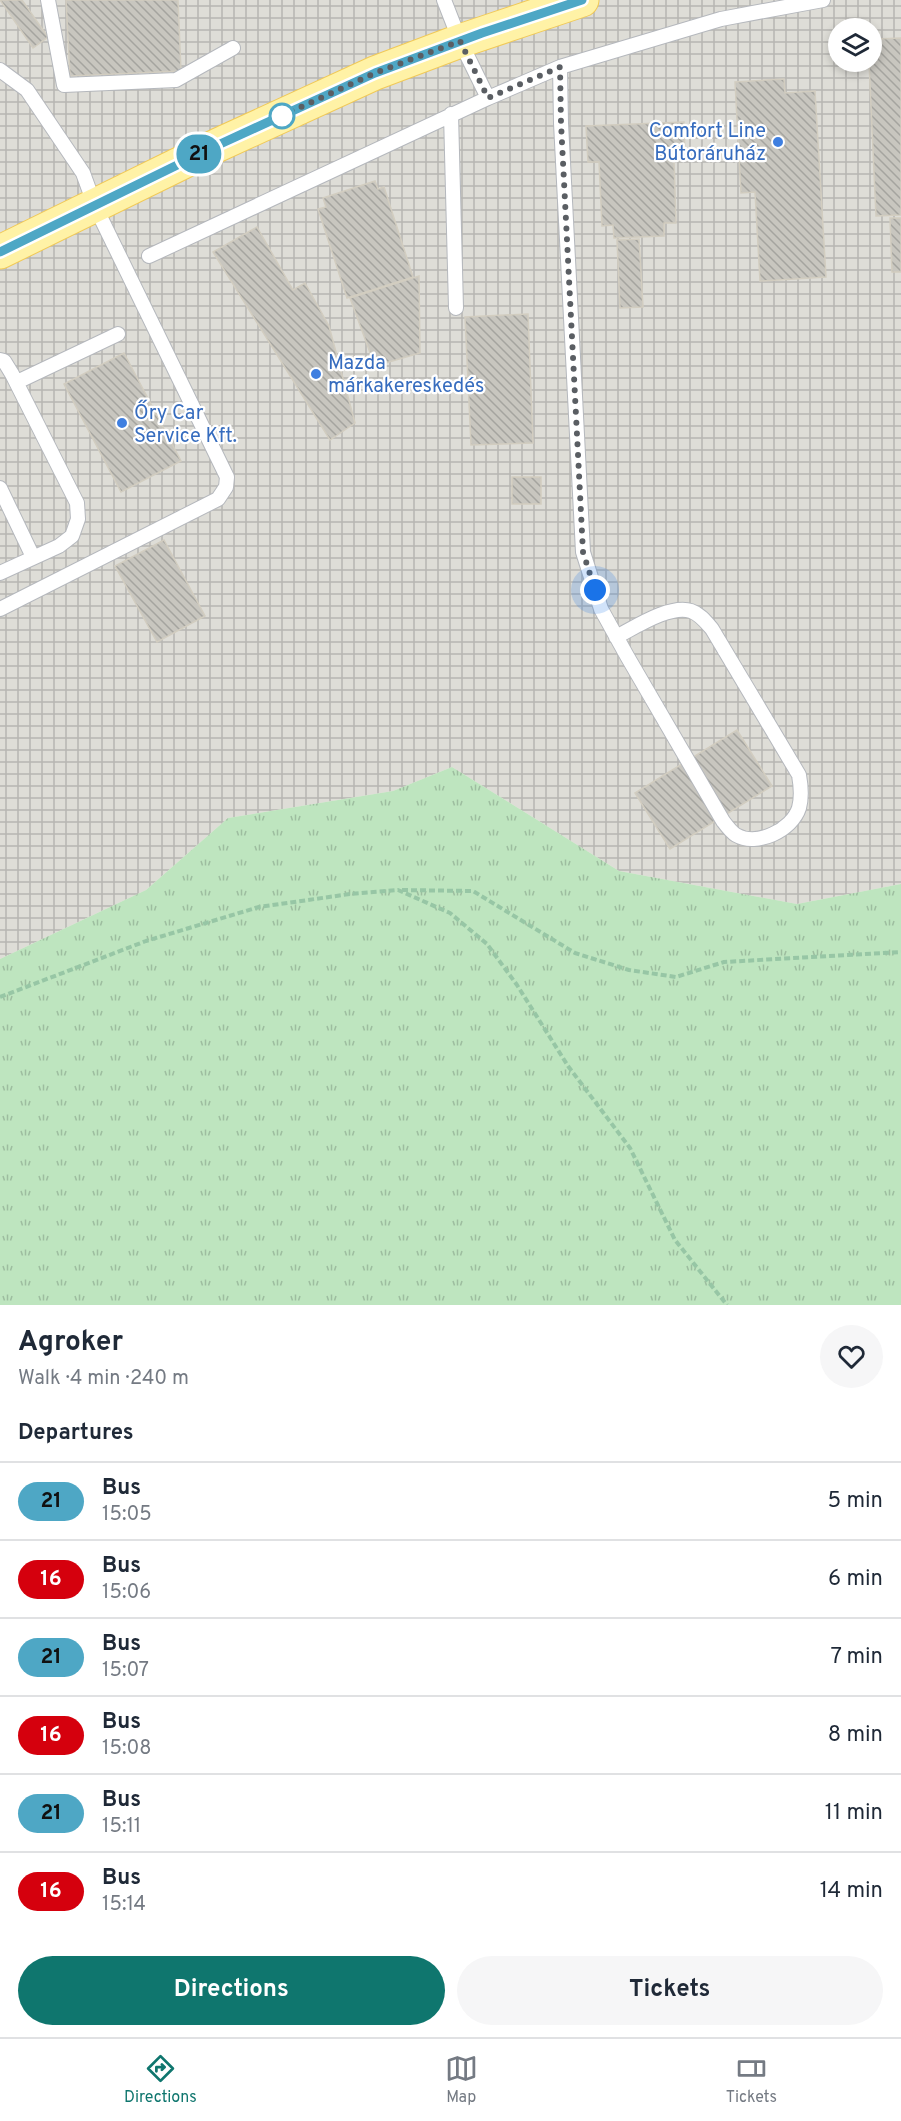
<!DOCTYPE html>
<meta charset="utf-8">
<style>
:root{--surface:#fff;--page:#f6f6f7;--text:#1f2937;--muted:#747a83;--line:#e0e1e3;--accent:#0f766e}
body{margin:0;font-family:Overpass,sans-serif;background:var(--page);color:var(--text);height:100vh;display:flex;flex-direction:column;font-size:22px;white-space:nowrap}
*{box-sizing:border-box;margin:0}
p{font-size:20px;color:var(--muted)}
.icon{flex:none;width:33px;height:33px;fill:none;stroke:currentColor;stroke-width:2;stroke-linecap:round;stroke-linejoin:round}
.map{position:relative;height:1305px;overflow:hidden}
.details{display:flex;flex-direction:column;background:var(--surface);flex:1}
.details>*{flex:none}
.badge{padding:0 12px;border-radius:20px;font-size:21px;line-height:39px}
.buttons{position:absolute;left:828px;top:18px;display:grid;gap:12px}
.buttons a{display:grid;place-items:center;width:54px;height:54px;border-radius:50%;background:var(--surface);box-shadow:0 3px 9px #0003;font-size:30px}
.you{position:absolute;width:30px;height:30px;margin:-15px;border:4px solid #fff;border-radius:50%;background:#1a73e8;box-shadow:0 0 0 9px #1a73e833}
.map>.badge{position:absolute;translate:-50% -50%;box-shadow:0 0 0 3px #fff}
h2{padding:0 18px;font-size:22px;line-height:54px}
.round{display:grid;place-items:center;flex:none;width:63px;height:63px;border-radius:32px;background:var(--page)}
.summary{display:flex;align-items:center;justify-content:space-between;height:102px;padding:0 18px}
h1{font-size:28px;font-weight:700;line-height:45px}
.button{display:flex;gap:12px;margin-top:auto;padding:12px 18px}
.button a{flex:1;height:69px;border-radius:36px;background:var(--accent);color:#fff;font-size:24px;font-weight:700;line-height:69px;text-align:center}
.button a+a{background:var(--page);color:var(--text)}
ul{padding:0;list-style:none}
li{display:flex;align-items:center;gap:18px;height:78px;padding:0 18px;border-top:2px solid var(--line)}
li div{flex:1}
li b{display:block;font-size:22px}
li em{font-style:normal}
li .badge{min-width:66px;font-weight:700;text-align:center}
.menu{display:flex;justify-content:space-around;align-items:center;height:84px;border-top:2px solid var(--line);background:var(--surface);font-size:16px;color:var(--muted)}
.menu a{display:grid;justify-items:center;gap:3px}
.menu .on{color:var(--accent)}
.map>svg:first-child{display:block}
.industrial{fill:url(#industrial-grid);fill-rule:evenodd}
.grass{fill:url(#grass-tufts)}
.building{fill:url(#building-back-hatch);stroke:#d2cdc0;stroke-width:1.5}
.lines{fill:none;stroke-linecap:round;stroke-linejoin:round}
.lane-casing{stroke:#b5b8bd;stroke-width:16}
.primary-casing{stroke:#f1c957;stroke-width:35}
.path{stroke:#97c6a5;stroke-width:4;stroke-dasharray:6 3;stroke-linecap:butt}
.lane{stroke:#fff;stroke-width:14}
.primary{stroke:#fff2a6;stroke-width:33}
.line-casing{stroke:#fff;stroke-width:14}
.line{stroke:#4ea7c5;stroke-width:9}
.walk{stroke:#5a5e63;stroke-width:6;stroke-dasharray:0 10.8}
.stop-dot{fill:#fff;stroke:#4ea7c5;stroke-width:3}
.shop-dot{fill:#3f7fe0;stroke:#fff;stroke-width:2}
.labels{text-anchor:middle;stroke-width:4.5;stroke-linejoin:round;paint-order:stroke}
.shop-label{font-size:20px;fill:#366cbe;stroke:#fff;text-anchor:start}
</style>
<div class="map">
<svg width="901" height="1305" viewBox="0 0 901 1305">
<defs>
<pattern id="industrial-grid" width="8" height="8" patternUnits="userSpaceOnUse" patternTransform="scale(1.5)"><rect width="8" height="8" fill="#deddd7"/><path d="M0 4h8M4 0v8" fill="none" stroke="#b7b6b2"/></pattern>
<pattern id="grass-tufts" width="24" height="20" patternUnits="userSpaceOnUse" patternTransform="scale(1.5)"><rect width="24" height="20" fill="#bee5bf"/><path d="M3 7l-1-3M5 7V3M7 7l1-3M15 17l-1-3M17 17v-4M19 17l1-3" fill="none" stroke="#9dbd9f"/></pattern>
<pattern id="building-back-hatch" width="6" height="6" patternUnits="userSpaceOnUse" patternTransform="scale(1.5)"><rect width="6" height="6" fill="#c8c6bf"/><path d="M-1 5l2 2M0 0l6 6M5-1l2 2" fill="none" stroke="#a5a49f"/></pattern>
</defs>
<rect width="100%" height="100%" fill="#edebe2"/>
<path class="industrial" d="M0 0H901V884L797 904 619 871 452 767 393 791 228 818 146 890 0 959ZM838 28H872V62H838Z"/>
<path class="grass" d="M452 767 619 871 797 904 901 884V1305H0V959L146 890 228 818 393 791Z"/>
<path class="building" d="M0 0H22L48 37 33 48Z
M66 0H178L181 71 70 76Z
M872 33 876 39 901 38V215L876 216 869 62H872Z
M784 79 785 93 815 91 826 277 760 281 755 192 741 193 735 82Z
M684 122 685 160H674L676 223H664V236L614 238 613 225 602 226 599 162H588L586 126Z
M375 181 378 189 384 187 413 277 347 298 318 209 326 207 323 198Z
M890 218H901V272H892Z
M257 227 293 290 305 283 329 326 355 423 330 440 213 252Z
M639 239 643 307 620 308 617 240Z
M419 276 420 353 375 366 350 298Z
M528 314 533 443 471 445 465 317Z
M124 353 181 461 121 492 64 384Z
M512 477H541V504H512Z
M164 540 205 616 157 642 115 566Z
M737 730 772 786 670 849 635 793Z"/>
<g class="lines">
<defs>
<path id="lane" d="M48 0 64 85 176 80 233 48
M560 67 561 123 583 552 601 609 627 656 723 821C726 825 731 832 736 835 757 847 792 830 799 808 802 797 801 786 799 775L712 629C706 622 700 614 691 611 670 604 634 628 616 637
M0 70 27 90 83 173 95 206 227 477 226 487 218 499 0 609
M488 98 560 67 721 19 823 0
M451 114 456 308
M149 256 488 98 460 41 444 0
M0 360 4 361 12 374 77 503 78 519 72 536 59 546 0 573
M17 382 118 334
M0 488 33 557"/>
<path id="primary" d="M0 252 218 145 375 73 460 41 582 0"/>
</defs>
<use href="#lane" class="lane-casing"/>
<use href="#primary" class="primary-casing"/>
<path class="path" d="M402 890 473 891 575 953 629 970 676 977 724 962 901 952
M0 997 146 941 259 907 350 894 398 890 450 913 487 944 517 985 568 1066 630 1148 675 1240 727 1305"/>
<use href="#lane" class="lane"/>
<use href="#primary" class="primary"/>
</g>
<g class="lines">
<defs>
<path id="line" d="M0 252 218 145 375 73 482 33 582 0"/>
</defs>
<use href="#line" class="line-casing"/>
<use href="#line" class="line"/>
<path class="walk" d="M282 116 277 118 375 73 460 41 488 98 560 67 561 123 583 552 595 590"/>
</g>
<circle class="stop-dot" cx="282" cy="116" r="12"/>
<g class="shop-dot">
<circle cx="778" cy="142" r="6"/>
<circle cx="316" cy="374" r="6"/>
<circle cx="122" cy="423" r="6"/>
</g>
<g class="labels">
<g class="shop-label">
<text x="766" y="137" text-anchor="end">Comfort Line<tspan x="766" dy="23">Bútoráruház</tspan></text>
<text x="328" y="369">Mazda<tspan x="328" dy="23">márkakereskedés</tspan></text>
<text x="134" y="419">Őry Car<tspan x="134" dy="23">Service Kft.</tspan></text>
</g>
</g>
</svg>
<div class="buttons">
<a><svg class="icon" aria-label="layers" viewBox="0 0 24 24"><path d="M12 4l9 5-9 5-9-5zM3 14l9 5 9-5"/></svg></a>
</div>
<div class="you" style="left:595px;top:590px"></div>
<b class="badge" style="left:199px;top:154px;background:#4ea7c5;color:#111">21</b>
</div>
<section class="details">
<div class="summary"><div><h1>Agroker</h1><p>Walk · 4 min · 240 m</p></div><a class="round"><svg class="icon" aria-label="heart" viewBox="0 0 24 24"><path d="M12 20l-8-8c-3-5 5-10 8-4 3-6 11-1 8 4z"/></svg></a></div>
<h2>Departures</h2>
<ul>
<li><span class="badge" style="background:#4ea7c5;color:#111">21</span><div><b>Bus</b><p>15:05</p></div><em>5 min</em></li>
<li><span class="badge" style="background:#d5000d;color:#fff">16</span><div><b>Bus</b><p>15:06</p></div><em>6 min</em></li>
<li><span class="badge" style="background:#4ea7c5;color:#111">21</span><div><b>Bus</b><p>15:07</p></div><em>7 min</em></li>
<li><span class="badge" style="background:#d5000d;color:#fff">16</span><div><b>Bus</b><p>15:08</p></div><em>8 min</em></li>
<li><span class="badge" style="background:#4ea7c5;color:#111">21</span><div><b>Bus</b><p>15:11</p></div><em>11 min</em></li>
<li><span class="badge" style="background:#d5000d;color:#fff">16</span><div><b>Bus</b><p>15:14</p></div><em>14 min</em></li>
</ul>
<div class="button"><a>Directions</a><a>Tickets</a></div>
</section>
<nav class="menu">
<a class="on"><svg class="icon" aria-label="directions" viewBox="0 0 24 24"><path d="M12 3l9 9-9 9-9-9zM9 14v-3h6M13 9l2 2-2 2"/></svg>Directions</a>
<a><svg class="icon" aria-label="map" viewBox="0 0 24 24"><path d="M3 6l6-2 6 2 6-2v14l-6 2-6-2-6 2zM9 4v14M15 6v14"/></svg>Map</a>
<a><svg class="icon" aria-label="tickets" viewBox="0 0 24 24"><path d="M3 7h18v10H3zM15 7v10"/></svg>Tickets</a>
</nav>
